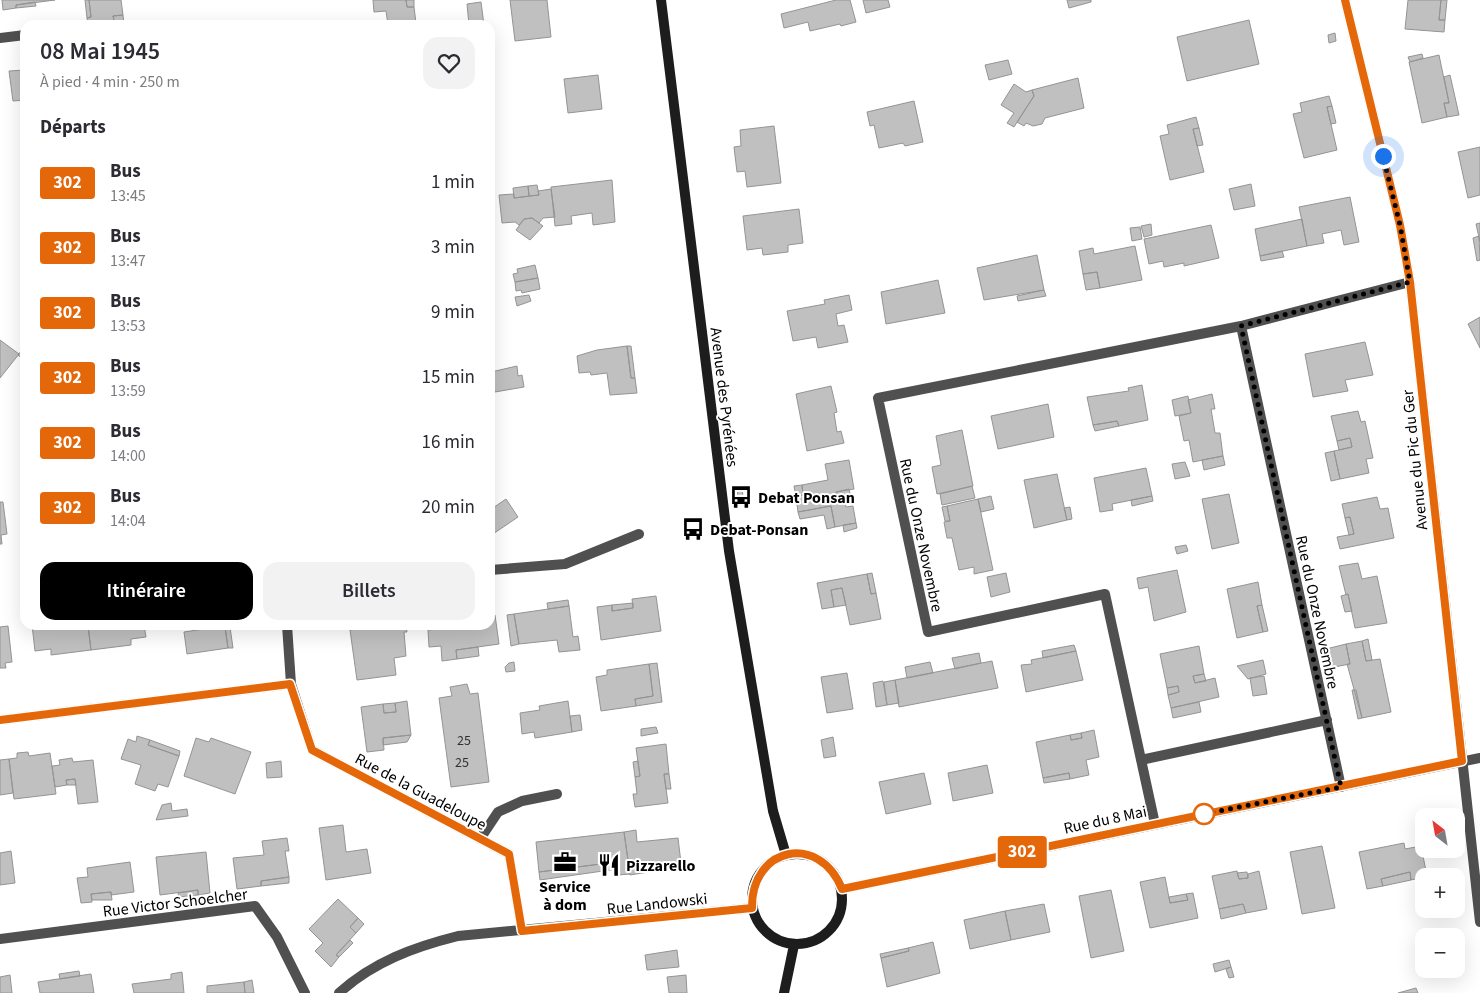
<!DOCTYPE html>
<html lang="fr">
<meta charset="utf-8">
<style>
:root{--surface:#fff;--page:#f2f2f3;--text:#2b2b33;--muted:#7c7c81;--accent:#000}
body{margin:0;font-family:"Source Sans 3",sans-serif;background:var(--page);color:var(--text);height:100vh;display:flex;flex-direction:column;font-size:19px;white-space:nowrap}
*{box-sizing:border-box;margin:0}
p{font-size:16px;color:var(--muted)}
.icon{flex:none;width:28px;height:28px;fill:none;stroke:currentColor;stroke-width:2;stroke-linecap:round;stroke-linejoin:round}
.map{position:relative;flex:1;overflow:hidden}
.sheet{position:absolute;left:20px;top:20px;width:475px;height:610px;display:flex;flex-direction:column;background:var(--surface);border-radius:15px;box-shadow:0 5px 20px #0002}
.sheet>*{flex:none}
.badge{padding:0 10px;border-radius:4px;font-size:18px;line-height:32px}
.needle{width:32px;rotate:329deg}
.buttons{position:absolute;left:1415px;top:808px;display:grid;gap:10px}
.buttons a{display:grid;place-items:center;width:50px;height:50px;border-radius:10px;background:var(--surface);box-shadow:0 5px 20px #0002;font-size:25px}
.you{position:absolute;width:25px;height:25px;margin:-12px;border:4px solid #fff;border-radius:50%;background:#1a73e8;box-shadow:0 0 0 8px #1a73e833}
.map>.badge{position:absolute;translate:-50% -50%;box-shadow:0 0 0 2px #fff}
h2{padding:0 20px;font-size:19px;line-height:45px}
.round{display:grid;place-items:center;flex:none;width:52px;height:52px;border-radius:15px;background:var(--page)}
.head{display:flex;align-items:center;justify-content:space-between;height:85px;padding:0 20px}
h1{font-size:24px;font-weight:600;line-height:38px}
.primary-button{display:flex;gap:10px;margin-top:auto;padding:10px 20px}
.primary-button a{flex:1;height:58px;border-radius:15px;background:var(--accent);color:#fff;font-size:20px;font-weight:600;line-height:58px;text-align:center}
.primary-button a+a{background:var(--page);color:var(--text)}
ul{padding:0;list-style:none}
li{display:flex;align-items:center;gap:15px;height:65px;padding:0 20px}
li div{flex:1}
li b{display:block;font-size:19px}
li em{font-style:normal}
li .badge{min-width:55px;font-weight:700;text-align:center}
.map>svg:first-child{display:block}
.building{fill:#c0c0c0;stroke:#949494}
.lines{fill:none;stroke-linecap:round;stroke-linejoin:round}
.minor{stroke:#505050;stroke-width:10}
.secondary{stroke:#1d1d1d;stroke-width:10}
.line-casing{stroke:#fff;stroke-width:11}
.line{stroke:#e46809;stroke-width:8}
.walk{stroke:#000;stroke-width:5;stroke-dasharray:0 9}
.stop-dot{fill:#fff;stroke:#e46809;stroke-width:2.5}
.labels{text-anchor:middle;stroke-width:4;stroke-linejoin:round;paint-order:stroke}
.number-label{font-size:14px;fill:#303030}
.street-label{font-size:16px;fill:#000;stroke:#fff}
.poi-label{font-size:16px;font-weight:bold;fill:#000;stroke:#fff;text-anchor:start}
</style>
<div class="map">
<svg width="1480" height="993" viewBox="0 0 1480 993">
<rect width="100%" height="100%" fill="#fff"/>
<path class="building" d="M2 0H55L16 5V8L3 10Z
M85 0H89L91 17 87 18Z
M89 0H121L123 15 113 16 115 25H88L87 18 91 17Z
M373 0H406L407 7H414L416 23 388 25 386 11 374 12Z
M406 0H414V7H407Z
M510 0H547L551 37 515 41Z
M836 0H850L856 22 841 26 840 24 810 31 808 22 784 28 781 14Z
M863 0H888L890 7 866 13Z
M1067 0H1091V2L1069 8Z
M1408 0H1441L1439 20H1445L1444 32 1405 29Z
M1441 0H1447L1445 20H1439Z
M35 2 36 6 16 8V5Z
M481 2 484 25H469L467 4Z
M123 15 124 25H115L113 16Z
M1249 20 1259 64 1187 81 1177 37Z
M1335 33 1336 41 1329 43 1328 35Z
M1422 54 1423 58 1410 62 1408 57Z
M1439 55 1449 103H1444L1447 117 1422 123 1409 62Z
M490 57H492L494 71 490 72Z
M1008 60 1012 74 989 80 985 65Z
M25 70V100L13 101 9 71Z
M598 75 602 109 568 113 564 79Z
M1450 75 1459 115 1447 117 1444 103H1449L1444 77Z
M1078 78 1084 108 1045 118 1042 124 1033 126 1026 123 1024 126 1017 122 1034 96 1032 90Z
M1014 84 1026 92 1032 90 1034 96 1014 127 1007 123 1014 113 1001 105Z
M1329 96 1332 106 1327 107 1337 150 1304 158 1293 114 1302 112 1300 103Z
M914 101 923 142 905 146 903 143 879 148 874 125 870 126 867 112Z
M1332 106 1336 123 1331 124 1327 107Z
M1196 117 1199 128 1193 129 1204 172 1170 180 1160 136 1169 134 1167 125Z
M774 126 781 183 747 187 745 171 737 172 734 147 741 146 740 130Z
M1199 128 1203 145 1197 146 1193 129Z
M1480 147V195L1468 198 1458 152Z
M612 180 615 222 593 225 592 213 571 216 572 224 555 226 551 187Z
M1251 184 1255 206 1234 210 1229 189Z
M537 185 539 195 529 196 528 186Z
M528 186 529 196 514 198 513 188Z
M551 189 555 217 543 218 539 223 532 218 524 219 519 225 515 222 502 223 499 195 514 194V198L539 195 538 191Z
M1350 197 1359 242 1344 245 1341 230 1322 234 1324 243 1307 246 1299 207Z
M799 209 803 243 788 245V252L763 255 762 248 747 250 743 216Z
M532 218 543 226 530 240 516 230 524 219Z
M1302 219 1307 246 1260 256 1255 229Z
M1480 223V242L1476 224Z
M1151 224 1152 235 1144 237 1141 226Z
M1211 225 1219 258 1184 266V263L1164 267 1163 261 1149 264 1144 239Z
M1140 227 1142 239 1132 241 1130 228Z
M1479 236 1480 260 1477 261 1473 238Z
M1135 246 1142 280 1100 288 1097 272 1083 274 1079 251 1093 248 1094 254Z
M1282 251 1284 257 1261 261 1260 256Z
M1037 255 1044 290 984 300 977 268Z
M535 265 538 278 515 282 513 274 518 273 517 269Z
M1097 272 1100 288 1086 290 1083 274Z
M538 278 540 289 522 293 521 290 516 291 515 282Z
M938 280 945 313 886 324 881 292Z
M1044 290 1046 296 1018 301 1017 296Z
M529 295 531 301 517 306 515 297Z
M849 295 852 310 836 314 838 326 844 325 848 342 818 348 816 337 793 341 787 311 825 304 824 300Z
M1480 317V348L1468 324Z
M0 340 19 354 0 378Z
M1365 342 1373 375 1345 380 1348 391 1313 397 1305 354Z
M25 346V361L18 355Z
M627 346H631L635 378H631Z
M627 346 631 378H635L637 393 610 395 607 373 591 375 590 372 579 373 577 356 597 350Z
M517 366 518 376 522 375 524 387 495 392 491 372Z
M1142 385 1148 420 1119 426 1117 421 1093 425 1087 397 1129 391 1128 388Z
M831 386 837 412 834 413 837 432 841 431 844 443 807 451 796 394Z
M1212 394 1215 409H1211L1215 433H1220L1223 456 1193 462 1189 440 1184 441 1179 416 1191 413 1188 400Z
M1188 396 1191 413 1175 416 1172 400Z
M1048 404 1054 437 998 449 991 416Z
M1358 411 1361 422 1365 421 1373 458 1366 459 1369 473 1340 479 1334 451 1352 447 1350 438 1337 441 1331 416Z
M1117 421 1119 426 1095 431 1093 425Z
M962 430 973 486 937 494 932 467 941 465 936 436Z
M1350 438 1352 447 1339 450 1337 441Z
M1334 451 1340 479 1331 481 1325 453Z
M1223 456 1225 465 1204 470 1202 460Z
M849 460 854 489 836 492 838 499 844 498 846 507 853 506 856 523 835 527 831 506 798 512 796 497 803 495 802 485 828 480 825 464Z
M1185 462 1190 476 1175 479 1172 464Z
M1146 468 1152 496 1112 504 1113 510 1100 512 1094 478Z
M1057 474 1067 520 1034 528 1024 480Z
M802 485 803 495 796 497 794 486Z
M972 486 975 498 942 505 940 494Z
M742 489 744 502 739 503 737 490Z
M849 489 851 497 838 499 836 492Z
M1229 494 1239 543 1212 549 1202 499Z
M991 496 994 509 981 512 978 499Z
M1152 496 1153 501 1132 506 1131 500Z
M1377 497 1380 509 1388 508 1394 538 1340 549 1337 537 1354 534 1350 517 1345 518 1342 504Z
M506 499 518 517 490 536V510Z
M978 499 993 570 974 574V567L959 570 952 538H947L944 522 950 521 947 506Z
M0 502H3L7 534 1 535 2 544H0Z
M831 506 835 527 827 529 824 515 800 519 798 512Z
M947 506 950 521H945L942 507Z
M1070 507 1072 519 1067 520 1064 508Z
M1350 517 1354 534 1349 535 1345 518Z
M856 523 857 528 844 532 843 525Z
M1186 545 1188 551 1177 554 1175 547Z
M1358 563 1362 579 1377 576 1387 623 1355 628 1348 594 1346 595 1339 566Z
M1177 570 1186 612 1154 621 1148 587 1139 589 1137 578Z
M872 573 876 593 871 594 867 574Z
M1006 573 1010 592 991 597 987 577Z
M867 574 871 594 876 593 881 619 850 625 842 588 831 590 834 607 822 609 817 583Z
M1258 582 1262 605 1257 606 1263 632 1237 638 1227 589Z
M842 588 846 605 834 607 831 590Z
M1348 594 1352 611 1345 612 1341 596Z
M656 596 661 631 601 640 597 607 612 605V611L633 608 632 599Z
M568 600 569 606 548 609 547 603Z
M633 603V608L612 611V605Z
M1262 605 1268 631 1263 632 1257 606Z
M569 606 573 637 578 636 580 650 559 652 557 640 519 644 514 614Z
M514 614 519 644 511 646 507 615Z
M490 615H495L499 644 456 650 457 659 442 661 441 646 429 647 428 630 438 629V625H490Z
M32 625H73V628L88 626 91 650 51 655V649L35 651Z
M98 625H144L146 637 131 639V645L91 650 88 626Z
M203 625H230L225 627 228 648 187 654 184 632 204 629Z
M384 625H406L407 632H404L406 656 394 658 396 675 357 680 350 630Z
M8 626 12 662 5 663 6 668H0V627Z
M225 627H230L233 648H228Z
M1368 639 1372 660 1366 661 1362 641Z
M1362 641 1366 661 1380 659 1391 712 1362 718 1347 664H1350L1346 644Z
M1346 644 1350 664 1329 668 1326 649Z
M1074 645 1076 651 1043 658 1042 651Z
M1199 646 1204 674 1193 676 1195 683 1215 678 1219 697 1171 708 1168 695 1179 692 1178 686 1167 688 1160 654Z
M478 647 479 656 457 659 456 650Z
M1076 651 1083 680 1026 692 1021 665 1032 664 1031 660Z
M979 653 981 663 955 669 952 658Z
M1263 660 1266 674 1248 679 1237 666Z
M992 661 998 688 899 707 895 680Z
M514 662 515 671 506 672 505 667 509 663Z
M930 662 933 673 907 678 905 667Z
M657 663 662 702 636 706 635 699 653 696 649 664Z
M649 664 653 696 635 699 636 706 601 711 596 677 607 675V670Z
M847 673 853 709 827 713 821 677Z
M1204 674 1206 681 1195 683 1193 676Z
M1264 676 1267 694 1253 696 1250 678Z
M895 680 899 703 887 705 884 682Z
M883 681 887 705 876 707 873 683Z
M467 684 470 694 478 693 489 782 451 787 439 698 452 696 450 687Z
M1178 686 1179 692 1168 695 1167 688Z
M1352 690H1356L1362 718 1358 719Z
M407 701 411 735 383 738 384 750 367 752 361 707 383 704 384 713 396 712 395 703Z
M568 701 572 732 535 738 534 732 522 734 520 713 540 710 539 706Z
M1199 702 1201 712 1173 718 1171 708Z
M395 703 396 712 384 713 383 704Z
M580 715 582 730 572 732 570 716Z
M656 727 658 733 641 736V729Z
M1094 730 1099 757 1086 760 1089 775 1070 779 1069 773 1043 778 1036 742 1070 735 1071 740 1082 738 1081 733Z
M1081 733 1082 738 1071 740 1070 735Z
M411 735 407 742 383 745V738Z
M137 736 150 740 148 745 179 756 168 787 158 784 155 791 135 784 141 765 121 759 128 739 136 742Z
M833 737 836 756 824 758 821 740Z
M196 738 209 742 211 738 251 752 235 794 184 776Z
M150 740 180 751 179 756 148 745Z
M666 744 669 774H664L668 803 635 807 633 794H637L635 777 640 776 636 748Z
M28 752 29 756 50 753 56 794 14 799 9 759 17 758V753Z
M72 758 73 762 93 760 98 802 78 804 75 779 66 780 67 785 55 787 52 766 60 765 59 760Z
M9 759 13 793 0 795V760Z
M281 761 282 777 267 778 266 763Z
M638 761 640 776 635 777 633 762Z
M987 765 993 793 953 801 948 773Z
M924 773 931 804 886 814 879 782Z
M1069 773 1070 779 1044 783 1043 778Z
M664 774H669L671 789H666Z
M75 779 76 785H67L66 780Z
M171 803 172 811 187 809 188 816 156 820 162 805Z
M343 825 346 852 367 849 371 873 326 880 319 828Z
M636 830 637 842 678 838 681 863 641 868 642 873 630 875 624 832Z
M624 832 630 874 618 875 616 862 539 872 536 842Z
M287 838 289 851H285L289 877 261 881V886L237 889 233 858 264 855 262 841Z
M1404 843 1405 849 1421 846 1427 876 1411 880 1410 872 1381 879 1383 886 1367 889 1359 852Z
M1322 846 1335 908 1302 914 1290 852Z
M11 851 15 883 0 885V853Z
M206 852 210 893 198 895V890L160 895 156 857Z
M130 862 134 892 111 895V892L91 894 92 902 81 903 77 878 88 877 87 868Z
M616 862 617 869 540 880 539 872Z
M657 866V871L642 873 641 868Z
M1237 871 1239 879 1248 878V874L1259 871 1267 909 1246 913 1243 904 1219 909 1212 876Z
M1247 872 1248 878 1239 879 1237 873Z
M1410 872 1411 880 1383 886 1381 879Z
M289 877V883L261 886V881Z
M1165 877 1170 903 1188 900 1186 894 1193 893 1198 918 1150 928 1140 882Z
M198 890V895L179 897 178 893Z
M1111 890 1124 951 1091 958 1079 896Z
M111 892 112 900H92L91 894Z
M1186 894 1188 900 1170 903 1169 897Z
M338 899 358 918 350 927 356 933 336 955 339 957 331 967 315 951 323 943 309 929Z
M1044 904 1050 932 1011 940 1005 911Z
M1243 904 1246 913 1221 919 1219 909Z
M1005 911 1011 940 970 949 964 920Z
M358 918 364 924 356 933 350 927Z
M350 940 353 943 339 957 336 955Z
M933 942 940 973 887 987 881 958 909 951 908 948Z
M908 948 909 951 881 958 880 954Z
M677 950 679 967 647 970 645 955Z
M1229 960 1231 967 1215 972 1213 964Z
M1231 967 1234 977 1229 978 1226 969Z
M79 971 80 976 60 979 59 974Z
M182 972 184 993H134L132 984 171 979V974Z
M91 974 94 993H40L38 982Z
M10 975 12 993H0V977Z
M686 975 687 993H669L667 977Z
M252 980 254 993H245L244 982Z
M244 982 245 993H207V986Z
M1416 988 1418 993H1398Z"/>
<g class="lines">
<path class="minor" d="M1345 0 1400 225 1410 282 1480 922
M0 38 25 35
M1241 326 1341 787
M490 570 565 564 639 534
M287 625 291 684
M0 720 291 684 312 750 509 854 522 931
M1141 760 1327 720
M1155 824 1105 594 928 632 878 398 1241 326 1410 282
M480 839 498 812 522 801 557 794
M842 889 1480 758
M0 939 255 906 277 937 305 993
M339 993C373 962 414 947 458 936L752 908"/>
<path class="secondary" d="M661 0 729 551 773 811 786 855
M752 899a45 45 0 1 1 90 0a45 45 0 1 1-90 0Z
M784 993 794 945"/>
</g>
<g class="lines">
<defs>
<path id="line" d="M0 720 290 684 312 750 509 854 522 931 752 908C751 847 819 832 842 889L1462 761 1410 282 1400 225 1345 0"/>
</defs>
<use href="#line" class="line-casing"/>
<use href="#line" class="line"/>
<path class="walk" d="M1204 814 1341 787 1241 326 1410 282 1400 225 1383 156"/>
</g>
<defs>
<symbol id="bus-bare" viewBox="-9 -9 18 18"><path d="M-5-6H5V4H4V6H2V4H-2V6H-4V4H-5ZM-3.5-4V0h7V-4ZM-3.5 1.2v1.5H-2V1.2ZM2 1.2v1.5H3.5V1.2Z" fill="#000" stroke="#fff" stroke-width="2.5" paint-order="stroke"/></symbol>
<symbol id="office-bare" viewBox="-9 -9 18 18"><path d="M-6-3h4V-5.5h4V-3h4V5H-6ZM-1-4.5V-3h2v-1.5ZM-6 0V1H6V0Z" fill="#000" stroke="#fff" stroke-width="2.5" paint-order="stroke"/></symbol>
<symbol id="restaurant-bare" viewBox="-9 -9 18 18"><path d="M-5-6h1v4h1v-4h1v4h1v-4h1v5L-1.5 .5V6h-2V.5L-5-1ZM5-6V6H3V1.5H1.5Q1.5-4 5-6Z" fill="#000" stroke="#fff" stroke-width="2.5" paint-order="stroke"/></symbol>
</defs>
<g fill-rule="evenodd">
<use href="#bus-bare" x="725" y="481" width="32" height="32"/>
<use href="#bus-bare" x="677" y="513" width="32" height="32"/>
<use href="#office-bare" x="549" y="846" width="32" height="32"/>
<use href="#restaurant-bare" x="593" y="849" width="32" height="32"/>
</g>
<circle class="stop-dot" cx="1204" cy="814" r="10"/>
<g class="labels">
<g class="number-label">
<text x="464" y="745">25</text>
<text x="462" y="767">25</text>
</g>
<g class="street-label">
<text transform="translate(725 397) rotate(83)" y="6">Avenue des Pyrénées</text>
<text transform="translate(1414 460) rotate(-96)" y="6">Avenue du Pic du Ger</text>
<text transform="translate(922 535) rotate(78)" y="6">Rue du Onze Novembre</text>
<text transform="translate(1318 612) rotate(78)" y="6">Rue du Onze Novembre</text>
<text transform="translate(421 791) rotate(28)" y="6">Rue de la Guadeloupe</text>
<text transform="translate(1105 819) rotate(-12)" y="6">Rue du 8 Mai</text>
<text transform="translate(175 902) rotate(-7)" y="6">Rue Victor Schoelcher</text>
<text transform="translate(657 903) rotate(-6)" y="6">Rue Landowski</text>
</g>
<g class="poi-label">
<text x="758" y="503">Debat Ponsan</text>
<text x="710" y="535">Debat-Ponsan</text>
<text x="626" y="871">Pizzarello</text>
<text x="565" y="892" text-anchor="middle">Service<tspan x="565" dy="18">à dom</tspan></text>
</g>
</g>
</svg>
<div class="buttons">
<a><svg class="needle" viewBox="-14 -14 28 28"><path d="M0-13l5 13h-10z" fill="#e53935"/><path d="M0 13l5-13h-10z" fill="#7c7c81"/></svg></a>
<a>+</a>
<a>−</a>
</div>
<div class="you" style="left:1383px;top:156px"></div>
<b class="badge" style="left:1022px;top:852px;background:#e46809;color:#fff">302</b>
<section class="sheet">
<div class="head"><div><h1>08 Mai 1945</h1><p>À pied · 4 min · 250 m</p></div><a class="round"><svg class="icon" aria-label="heart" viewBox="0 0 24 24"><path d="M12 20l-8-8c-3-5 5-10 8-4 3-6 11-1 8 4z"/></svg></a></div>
<h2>Départs</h2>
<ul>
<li><span class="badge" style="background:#e46809;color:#fff">302</span><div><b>Bus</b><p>13:45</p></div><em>1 min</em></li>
<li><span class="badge" style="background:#e46809;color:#fff">302</span><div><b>Bus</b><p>13:47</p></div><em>3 min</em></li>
<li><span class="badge" style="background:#e46809;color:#fff">302</span><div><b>Bus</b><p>13:53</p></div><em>9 min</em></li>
<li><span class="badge" style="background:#e46809;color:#fff">302</span><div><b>Bus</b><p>13:59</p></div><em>15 min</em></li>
<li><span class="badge" style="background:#e46809;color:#fff">302</span><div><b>Bus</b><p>14:00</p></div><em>16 min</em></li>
<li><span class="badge" style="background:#e46809;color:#fff">302</span><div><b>Bus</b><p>14:04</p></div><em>20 min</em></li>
</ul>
<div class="primary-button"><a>Itinéraire</a><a>Billets</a></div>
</section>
</div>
